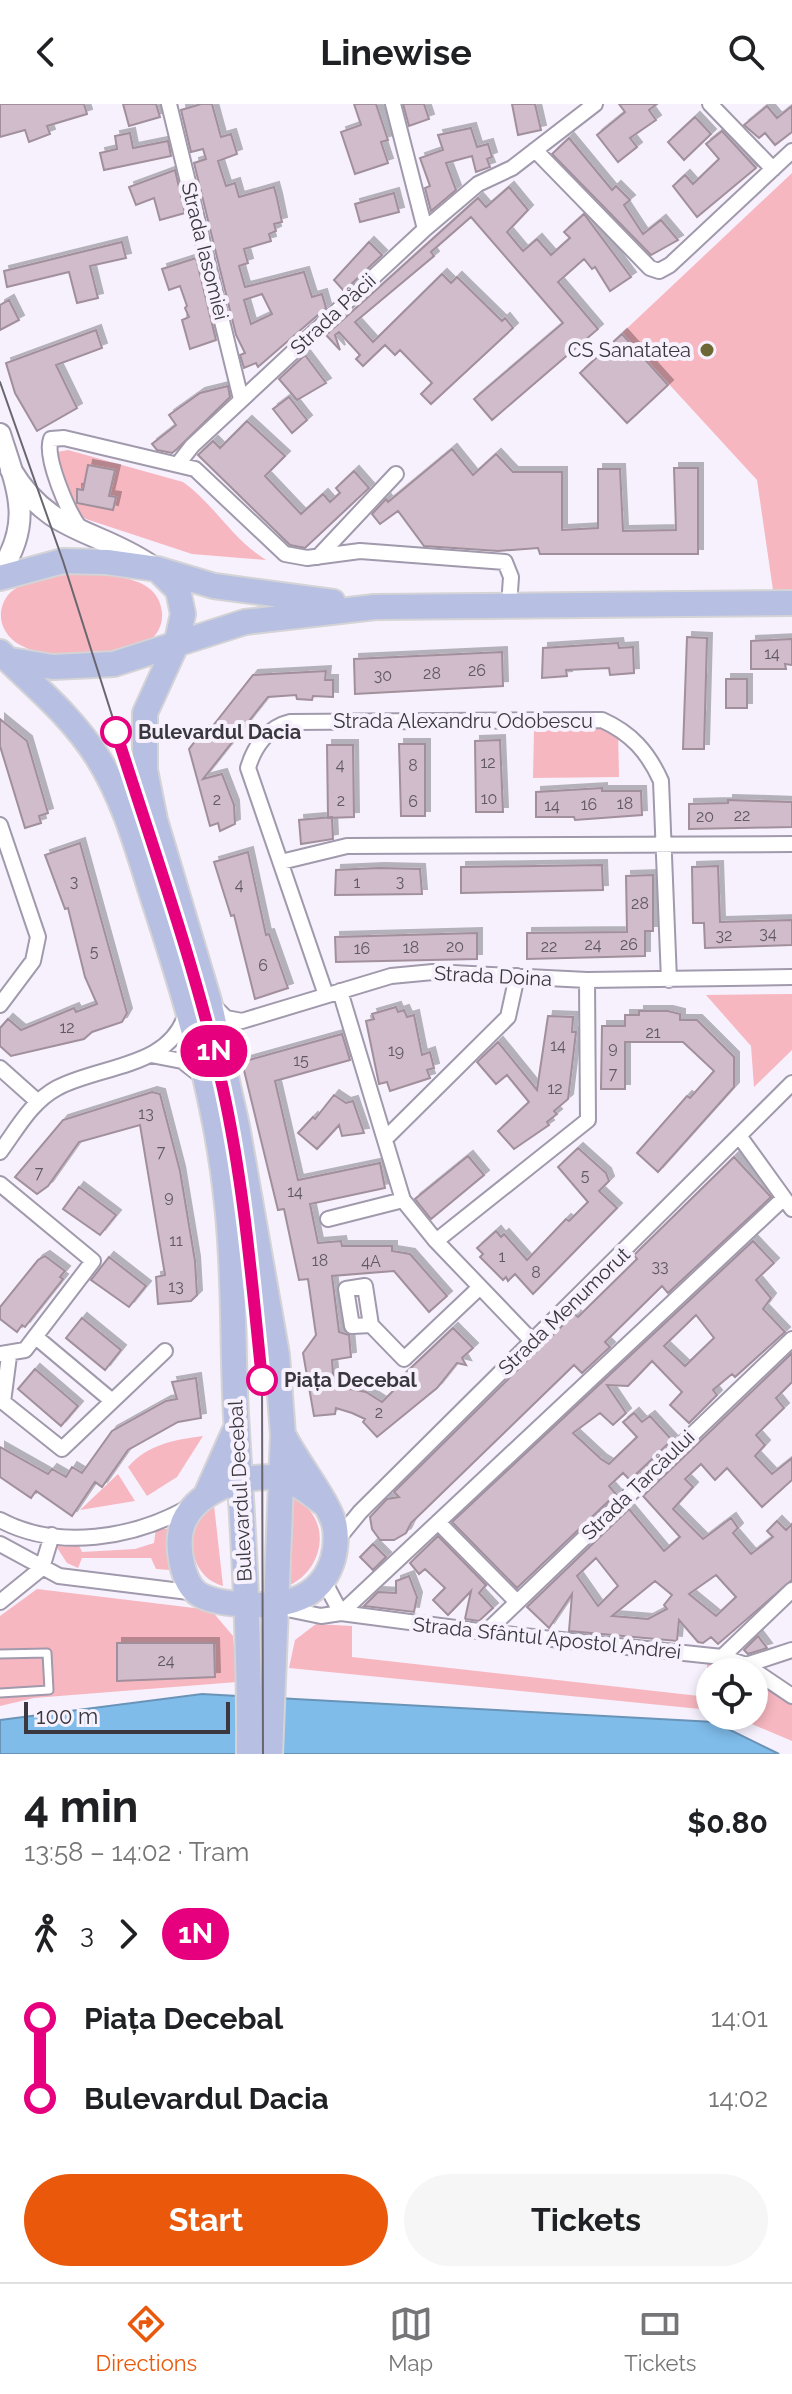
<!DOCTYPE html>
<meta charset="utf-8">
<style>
:root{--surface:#fff;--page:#f6f6f6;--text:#202124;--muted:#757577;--line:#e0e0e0;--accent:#ea580c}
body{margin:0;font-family:Raleway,sans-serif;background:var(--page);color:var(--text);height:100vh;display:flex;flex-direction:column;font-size:30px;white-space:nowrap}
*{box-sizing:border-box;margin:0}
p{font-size:26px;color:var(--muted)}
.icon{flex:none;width:44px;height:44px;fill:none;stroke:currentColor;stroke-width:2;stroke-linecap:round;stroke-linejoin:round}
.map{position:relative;height:1650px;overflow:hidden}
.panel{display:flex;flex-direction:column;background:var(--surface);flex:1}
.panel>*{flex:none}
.badge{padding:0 16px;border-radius:26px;font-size:28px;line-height:52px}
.fabs{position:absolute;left:696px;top:1554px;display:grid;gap:16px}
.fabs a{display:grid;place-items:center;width:72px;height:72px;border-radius:50%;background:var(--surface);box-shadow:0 4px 12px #0003;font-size:40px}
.scale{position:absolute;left:24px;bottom:20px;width:206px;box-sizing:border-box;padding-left:8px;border:4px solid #3a373f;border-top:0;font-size:22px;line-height:28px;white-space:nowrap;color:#3a373f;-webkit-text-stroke:6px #f6f1fd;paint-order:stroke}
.map>.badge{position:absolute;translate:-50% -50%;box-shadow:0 0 0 4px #fff}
.legs{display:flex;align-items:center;gap:12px;height:88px;padding:0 24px;font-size:26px}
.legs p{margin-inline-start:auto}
.overview{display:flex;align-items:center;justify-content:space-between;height:136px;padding:0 24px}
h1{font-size:44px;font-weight:700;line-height:60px}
.action{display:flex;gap:16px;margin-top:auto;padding:16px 24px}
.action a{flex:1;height:92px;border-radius:48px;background:var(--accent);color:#fff;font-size:32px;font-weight:700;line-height:92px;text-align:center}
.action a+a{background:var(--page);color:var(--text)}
ul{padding:0 24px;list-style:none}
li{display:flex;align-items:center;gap:28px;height:80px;font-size:30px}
li i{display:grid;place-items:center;width:12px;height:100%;margin:0 10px;background:currentColor}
li i::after{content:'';width:20px;height:20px;margin:-10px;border:6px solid;border-radius:50%;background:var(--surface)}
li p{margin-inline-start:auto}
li:first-child i{background:linear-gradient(#0000 50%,currentColor 0)}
li:last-child i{background:linear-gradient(currentColor 50%,#0000 0)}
header{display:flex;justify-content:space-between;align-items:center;height:104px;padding:0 24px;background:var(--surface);font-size:36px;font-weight:700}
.tabs{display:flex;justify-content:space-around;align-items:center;height:112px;border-top:2px solid var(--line);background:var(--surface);font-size:22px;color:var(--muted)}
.tabs a{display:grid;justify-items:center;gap:4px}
.tabs .on{color:var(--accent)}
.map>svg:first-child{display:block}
.green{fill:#f7b7c0}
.water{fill:#7fbcea;stroke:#6a94b7;stroke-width:2}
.building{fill:#d0bcca;stroke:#a28f9c;stroke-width:2;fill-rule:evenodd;filter:url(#shadow)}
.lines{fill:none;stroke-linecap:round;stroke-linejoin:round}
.lane-casing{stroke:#a199ac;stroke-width:11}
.street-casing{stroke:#a199ac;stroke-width:18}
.secondary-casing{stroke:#a199ac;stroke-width:24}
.primary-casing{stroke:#d4d3d5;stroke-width:28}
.lane{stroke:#fff;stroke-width:7}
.street{stroke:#fff;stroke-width:14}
.secondary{stroke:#fff;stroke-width:20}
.primary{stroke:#b7bfe3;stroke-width:24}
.tram{stroke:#6a666f;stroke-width:2}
.line-1-casing{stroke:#fff;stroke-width:18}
.line-1{stroke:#e6007e;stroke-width:12}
.poi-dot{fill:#6c6734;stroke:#f6f1fd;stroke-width:3}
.stop-1-dot{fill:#fff;stroke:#e6007e;stroke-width:4}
.labels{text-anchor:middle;stroke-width:8;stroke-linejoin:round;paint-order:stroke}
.number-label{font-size:16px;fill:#605862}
.street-label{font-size:20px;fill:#3a373f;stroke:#f6f1fd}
.poi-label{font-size:20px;fill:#3a373f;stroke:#f6f1fd;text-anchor:end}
.stop-label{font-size:20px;font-weight:bold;fill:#3a373f;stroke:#f6f1fd;text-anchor:start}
</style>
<header><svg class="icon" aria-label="back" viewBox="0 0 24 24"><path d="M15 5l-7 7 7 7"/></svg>Linewise<svg class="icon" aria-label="search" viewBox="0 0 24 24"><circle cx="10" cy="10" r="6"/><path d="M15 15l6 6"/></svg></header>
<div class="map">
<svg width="792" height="1650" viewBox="0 0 792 1650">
<defs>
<filter id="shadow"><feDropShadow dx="5" dy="-5" stdDeviation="0" flood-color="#0004"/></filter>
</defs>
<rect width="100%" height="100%" fill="#f6f1fd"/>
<path class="green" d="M792 69V485L773 486 757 376 622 229Z
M68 346 183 378C214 400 232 435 266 456L192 450 86 415 76 408 56 356 57 348Z
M81 470C109 472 158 470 162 508 167 563 52 557 22 542 11 537 2 526 1 514 0 473 53 472 81 470Z
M618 623 619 673 533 674 534 626Z
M792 890V946L754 983 751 942 706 891Z
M203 1332 177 1373 147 1392 128 1363C148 1340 174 1336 203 1332Z
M118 1370 135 1397 80 1406Z
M292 1393C335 1413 325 1470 283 1484Z
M214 1401 223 1482C199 1475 193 1455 189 1431L198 1410Z
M156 1424 167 1425 170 1466 156 1465 151 1454H82L78 1464 67 1459 56 1442 78 1439 82 1448 135 1445 154 1439Z
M37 1485 211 1506 233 1532 237 1578 34 1594 0 1602V1512Z
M316 1520 352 1522V1553L708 1593 707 1558 747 1568H710V1606L289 1564 295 1536Z
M754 1571 792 1597V1637L733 1612H754Z"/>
<path class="water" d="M202 1590 714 1618 779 1650H0V1616Z"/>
<path class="building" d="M0 0H84L87 10 47 22 50 30 29 38 25 26 0 33Z
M123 0H156L160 13 129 22Z
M201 0H212L221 33 231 30 237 50 218 57 226 82 235 79 239 93 274 83 277 94 282 118 274 120 276 127 269 130 271 137 244 145 248 159 239 162 245 183 304 168 312 193 322 190 326 204 258 263 256 259 244 264 240 251 245 249 236 231 194 59 206 55 203 45 191 48 181 6ZM262 190 272 210 251 220 244 196Z
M354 0H376L388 36 381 38 388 59 355 70 341 28 361 21Z
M403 0H424L429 15 409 22Z
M512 0H535L541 26 518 31Z
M619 0H657L649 6 656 16 630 34 637 43 618 58 597 31 625 8Z
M767 2 777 14 792 2V28L775 41 765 29 759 34 744 21Z
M695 13 711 30 684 56 668 38Z
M471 24 477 43 488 40 492 53 487 55 490 63 476 68 472 52 446 59 456 86 431 107 425 84 430 82 420 54 443 46 438 31Z
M722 27 756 64 697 113 673 82 685 71 693 80 719 55 706 40Z
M130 29 133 44 168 37 171 52 104 66 100 49 117 45 115 32Z
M569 34 612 86 616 82 630 96 624 101 643 130 661 116 678 136 651 151 552 50Z
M175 66 185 109 160 116 154 94 136 101 129 83Z
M509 83 528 106 507 128 523 147 537 135 551 151 570 134 564 128 584 110 631 173 610 187 595 163 592 165 584 155 558 178 598 225 492 316 474 295 563 219 471 113 431 148 434 152 355 218 373 238 442 170 451 179 457 173 502 217 505 214 513 224 431 300 421 290 432 279 400 246 395 251 385 241 363 262 356 255 360 251 339 228 335 231 340 246 326 231 478 94 486 103Z
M394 89 399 108 360 118 355 100Z
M122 138 126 154 90 162 98 194 77 199 69 168 7 183 4 167Z
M369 138 382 151 344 187 334 176Z
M196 154 216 236 190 245 182 216 189 213 185 204 187 202 180 182 169 186 162 165Z
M9 196 19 216 0 226V201Z
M96 226 102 244 56 261 77 304 37 327 15 289 6 259Z
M622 230 668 281 627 319 580 269Z
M305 251 326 279 297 296 279 275Z
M228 282 230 293 177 345 172 349 157 346 152 340 176 321 169 311 200 289Z
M289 293 307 316 292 329 273 305Z
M247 317 285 352 265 372 301 410 323 390 330 398 340 389 336 384 354 367 369 384 305 444 290 441 198 351 213 337 220 344Z
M452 345 473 371 496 350 513 368H562V426L598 424V365H620L623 427 676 426 674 364H698V450H540L538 444 498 447 424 442 398 407 380 420 372 410 386 395 388 398Z
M88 361 115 366 109 392 116 393 113 406 77 399V385L83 386Z
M687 533 707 534 704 645H683Z
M792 535V561L785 560 786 565H751V537Z
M618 539 619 544 633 543 634 569 610 571 609 564 566 566 567 572 542 574 543 544Z
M502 548 503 582 355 590 354 555Z
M326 567 325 576H333V593L313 592 312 596 297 595 296 591 268 593 203 675 222 670 234 701 235 720 220 727 218 719 210 722 189 645 204 626 208 628 253 571Z
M726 575H747V604H726Z
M0 615 27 637 48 709 39 712 41 719 25 724 0 642Z
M500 636 503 708H476L475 637Z
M399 640H425V712H401Z
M327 641H353L354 713 328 714Z
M602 684V687H641L642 711 575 716 574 713H536V688Z
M728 696 792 698V723L689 725V700L728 699Z
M332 713 333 735 301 740 299 716Z
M80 739 127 909 122 918 92 928 84 935 11 952 0 942V924L8 915 21 926 74 904 76 908 97 900 85 873 68 804 65 805 45 751Z
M248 748 266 831 269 830 288 884 255 895 234 811 231 812 214 758Z
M602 761 603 786 461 789V763Z
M718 762 720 818 792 816V841L705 844 704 819H693L692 763Z
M379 764 420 765 422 790 335 791 336 766Z
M653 771V827H645V852L527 855V829L627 828 626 772Z
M477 829V855L336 858 335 833Z
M396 903 398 908 404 906 407 913 414 911 422 951 430 948 434 964 427 966 430 974 390 987 387 978 379 980 366 917 374 915 372 910Z
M639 907H668L680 910V916H697L734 953V983L658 1068 637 1049 687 992 690 994 714 967 683 938H625V985H601L602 922H625V911H639Z
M548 912 573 913 572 928H576L568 995 554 1007 557 1010 547 1018 549 1021 514 1045 498 1027 529 998 507 971 496 980 477 958 498 938 537 986Z
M342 930 350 956 275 977 298 1076 380 1059 385 1084 310 1100 318 1139 341 1137 342 1142H392V1147L410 1150 447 1192 429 1208 394 1167 332 1172 339 1228 349 1231 351 1253 332 1256 334 1282 366 1288 382 1298 399 1281 396 1278 453 1224 473 1244 462 1254 466 1261 457 1259 437 1284 377 1333 363 1318 365 1315 352 1309 336 1304 335 1310 314 1312 303 1249 316 1231 308 1175 299 1176 284 1105 278 1106 242 958Z
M152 988 160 990 180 1067 195 1157 197 1191 191 1197 158 1200 156 1173 165 1171 140 1021 79 1038 48 1082 37 1090 15 1073 63 1016Z
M334 991 346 999 353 997 364 1029 342 1032 339 1021 317 1045 298 1029 313 1013 315 1015Z
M578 1044 606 1069 609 1077 599 1087 617 1104 533 1190 515 1170 508 1177 506 1173 503 1176 480 1153 483 1150 477 1144 496 1127 501 1133 504 1130 527 1156 566 1115 569 1117 588 1098 558 1063Z
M468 1052 484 1071 431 1115 415 1095Z
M734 1053 771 1093 668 1189 662 1182 605 1238 610 1243 582 1269 574 1261 411 1419 406 1429 394 1436H380L372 1425 370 1413 387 1395 399 1393 394 1388 574 1210 578 1213 637 1155 634 1151Z
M79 1083 116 1111 100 1131 63 1105Z
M753 1137 774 1159 756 1176 771 1194 763 1205 785 1228 735 1273 732 1270 713 1286 717 1291 689 1319 670 1301 682 1288 652 1257 628 1282 607 1281 626 1309 613 1321 600 1309 573 1329 601 1355 609 1360 637 1333 623 1318 634 1309 642 1318 650 1312 672 1336 630 1376 623 1369 609 1382 616 1390 517 1484 452 1418ZM696 1211 714 1234 685 1262 664 1242Z
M45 1152 65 1167 60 1173 63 1175 25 1223 22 1221 17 1228 0 1215V1203L38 1156Z
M109 1153 146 1182 129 1203 91 1176Z
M82 1214 121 1246 105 1266 66 1234Z
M792 1249V1278L776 1294 784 1304 756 1331 765 1341 755 1352 772 1370 792 1354V1376L762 1403 727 1364 715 1376 701 1360 685 1375 693 1383 673 1405 703 1435 731 1414 738 1424 733 1429 751 1450 773 1433 767 1427 777 1417 786 1426 792 1420V1476L718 1540 711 1533 703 1539 698 1538 679 1516 677 1537 569 1527 572 1490 549 1524 527 1503 629 1405 664 1447 680 1433 643 1392ZM596 1454 618 1482 598 1502 577 1472ZM716 1471 736 1493 716 1512 689 1490ZM655 1477 672 1491 664 1501 667 1505 648 1515 612 1512Z
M35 1265 78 1302 61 1322 18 1285Z
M196 1274 201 1314 178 1318 128 1346 102 1383 95 1378 72 1412 36 1387 31 1394 0 1373V1343L48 1370 52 1365 66 1373 72 1363 82 1369 112 1327 166 1297 177 1295 172 1278Z
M438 1432 486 1481 479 1489 493 1504 479 1517 465 1515 471 1487 448 1511 433 1496 445 1484 425 1465 419 1470 410 1459Z
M373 1440 386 1453 373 1466 360 1453Z
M409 1472 417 1493 414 1508 364 1502 378 1488 396 1489V1477Z
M758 1532 767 1544 748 1550 744 1546Z
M117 1539H214L215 1573 117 1577Z"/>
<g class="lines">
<defs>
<path id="lane" d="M0 1550 47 1549 49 1586 0 1589"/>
<path id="street" d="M169 0 241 295
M393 0 425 125
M710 0 773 65
M535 46 650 164 659 167 670 161 792 47
M178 360 192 342 425 125 478 80 512 64 595 0
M80 424C68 408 44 353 51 335L64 334 195 365 285 450 307 454 360 447 505 458 511 473 509 502
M318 453 396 370
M0 721 38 833 33 857 0 901
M281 758 347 742 792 740
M340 887 403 1096 436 1137 532 1237
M326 891 248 664C254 643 268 623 290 618L602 616C631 629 648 648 661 677L669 876
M213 901 226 914 242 917 391 872 433 868 587 876 792 873
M151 951 182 957 204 974
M0 964 37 997
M740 1033 792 1105
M386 1034 508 913 517 872
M0 1048C17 1025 31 998 57 984 100 961 171 964 186 909
M0 1080 93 1157 25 1246 0 1250
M328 1115 403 1096
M436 1137 588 1016 587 876
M371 1221 352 1222 346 1185 365 1182 371 1221 404 1255 479 1184
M37 1234 111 1296
M9 1252 3 1298 62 1345 165 1247
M0 1416C58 1447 134 1434 189 1403
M438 1418 516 1497
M337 1436 360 1408 792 979
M0 1440 59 1472 197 1489
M324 1477 341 1509
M0 1498 42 1464 52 1431
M282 1504 321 1512 341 1509 486 1528 722 1553 746 1561 792 1592
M341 1509 784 1094
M486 1528 792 1235
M722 1553 792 1486
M746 1561 792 1546"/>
<path id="secondary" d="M0 330C17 384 34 417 0 468
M11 366C49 430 95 424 150 461"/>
<path id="primary" d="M157 465 178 486 183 510 176 541 145 609V666L155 716 209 897 237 1022 277 1251 283 1331 270 1650
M0 474 63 457 107 458 157 465 214 482 333 498
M0 548C35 583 71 611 98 654 127 700 140 755 157 806 188 901 217 1000 227 1100 235 1170 232 1241 236 1311 243 1424 250 1537 249 1650
M10 556 53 563 114 560 245 518 375 503 792 499
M285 1334C298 1359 326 1394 334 1419 337 1431 336 1443 333 1455 320 1499 278 1504 238 1500 226 1499 208 1497 197 1489 182 1477 177 1444 181 1426 189 1388 247 1367 282 1375 298 1379 311 1390 324 1400
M206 1391 234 1328"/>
</defs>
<use href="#lane" class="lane-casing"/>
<use href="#street" class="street-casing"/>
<use href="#secondary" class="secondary-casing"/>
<use href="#primary" class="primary-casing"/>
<use href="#lane" class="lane"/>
<use href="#street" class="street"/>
<use href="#secondary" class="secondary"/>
<use href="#primary" class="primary"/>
<path class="tram" d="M0 278 63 457 168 788 204 908 224 989 252 1180 262 1276 263 1650"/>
</g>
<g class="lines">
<defs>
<path id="line-1" d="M116 628C154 747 196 864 223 985 244 1081 252 1179 262 1276"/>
</defs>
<use href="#line-1" class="line-1-casing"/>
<use href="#line-1" class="line-1"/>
</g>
<circle class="poi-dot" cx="707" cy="246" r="8"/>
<g class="stop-1-dot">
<circle cx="116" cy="628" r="14"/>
<circle cx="262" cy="1276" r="14"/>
</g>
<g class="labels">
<g class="number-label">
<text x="772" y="555">14</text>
<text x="477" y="572">26</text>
<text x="432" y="575">28</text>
<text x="383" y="577">30</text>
<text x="488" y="664">12</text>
<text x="340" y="666">4</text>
<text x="413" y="667">8</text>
<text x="489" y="700">10</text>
<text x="217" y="701">2</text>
<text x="341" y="702">2</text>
<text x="413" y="703">6</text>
<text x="625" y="705">18</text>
<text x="589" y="706">16</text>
<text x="552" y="707">14</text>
<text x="742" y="717">22</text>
<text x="705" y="718">20</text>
<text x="74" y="783">3</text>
<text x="400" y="783">3</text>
<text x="357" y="784">1</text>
<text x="239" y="786">4</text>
<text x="640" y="805">28</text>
<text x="768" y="835">34</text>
<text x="724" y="837">32</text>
<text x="593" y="846">24</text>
<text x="629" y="846">26</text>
<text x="455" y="848">20</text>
<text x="549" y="848">22</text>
<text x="411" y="849">18</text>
<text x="362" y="850">16</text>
<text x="94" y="853">5</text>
<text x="263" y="867">6</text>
<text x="67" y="929">12</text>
<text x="653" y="934">21</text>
<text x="558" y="947">14</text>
<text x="613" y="949">9</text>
<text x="396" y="952">19</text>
<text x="301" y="962">15</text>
<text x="613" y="975">7</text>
<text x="555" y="990">12</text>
<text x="146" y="1015">13</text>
<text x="161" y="1053">7</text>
<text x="39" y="1074">7</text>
<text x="585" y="1077">5</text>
<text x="295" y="1093">14</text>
<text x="169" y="1098">9</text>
<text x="176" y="1142">11</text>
<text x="502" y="1158">1</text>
<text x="320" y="1162">18</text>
<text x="371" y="1163">4A</text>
<text x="660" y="1168">33</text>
<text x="536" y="1174">8</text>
<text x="176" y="1188">13</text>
<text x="379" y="1314">2</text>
<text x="166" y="1562">24</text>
</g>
<g class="street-label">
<text transform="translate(205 147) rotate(76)" y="7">Strada Iasomiei</text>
<text transform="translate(333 210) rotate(-43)" y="7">Strada Păcii</text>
<text x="463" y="624">Strada Alexandru Odobescu</text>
<text transform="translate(493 872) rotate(3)" y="7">Strada Doina</text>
<text transform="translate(564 1207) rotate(-44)" y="7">Strada Menumorut</text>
<text transform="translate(638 1381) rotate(-44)" y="7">Strada Tarcăului</text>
<text transform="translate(240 1387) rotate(-93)" y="7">Bulevardul Decebal</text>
<text transform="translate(547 1534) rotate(6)" y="7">Strada Sfântul Apostol Andrei</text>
</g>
<g class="poi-label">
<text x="691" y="253">CS Sanatatea</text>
</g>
<g class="stop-label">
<text x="138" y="635">Bulevardul Dacia</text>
<text x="284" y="1283">Piața Decebal</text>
</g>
</g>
</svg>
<div class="fabs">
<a><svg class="icon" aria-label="locate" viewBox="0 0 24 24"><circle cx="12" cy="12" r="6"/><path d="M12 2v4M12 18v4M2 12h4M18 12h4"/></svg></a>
</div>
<div class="scale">100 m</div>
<b class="badge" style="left:214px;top:947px;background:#e6007e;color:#fff">1N</b>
</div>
<section class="panel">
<div class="overview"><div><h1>4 min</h1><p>13:58 – 14:02 · Tram</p></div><b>$0.80</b></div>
<div class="legs"><svg class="icon" aria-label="walk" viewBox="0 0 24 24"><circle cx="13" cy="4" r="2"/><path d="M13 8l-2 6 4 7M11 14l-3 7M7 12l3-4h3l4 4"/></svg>3<svg class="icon" aria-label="forward" viewBox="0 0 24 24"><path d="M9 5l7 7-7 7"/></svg><b class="badge" style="background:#e6007e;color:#fff">1N</b></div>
<ul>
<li><i style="color:#e6007e"></i><b>Piața Decebal</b><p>14:01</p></li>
<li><i style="color:#e6007e"></i><b>Bulevardul Dacia</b><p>14:02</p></li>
</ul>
<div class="action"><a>Start</a><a>Tickets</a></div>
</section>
<nav class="tabs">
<a class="on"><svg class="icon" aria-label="directions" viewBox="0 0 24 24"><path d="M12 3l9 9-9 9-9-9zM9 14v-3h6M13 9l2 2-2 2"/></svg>Directions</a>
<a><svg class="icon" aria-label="map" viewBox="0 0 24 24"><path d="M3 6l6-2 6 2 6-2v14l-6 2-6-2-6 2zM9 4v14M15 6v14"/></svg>Map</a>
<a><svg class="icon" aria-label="tickets" viewBox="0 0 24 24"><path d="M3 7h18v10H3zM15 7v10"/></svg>Tickets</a>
</nav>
